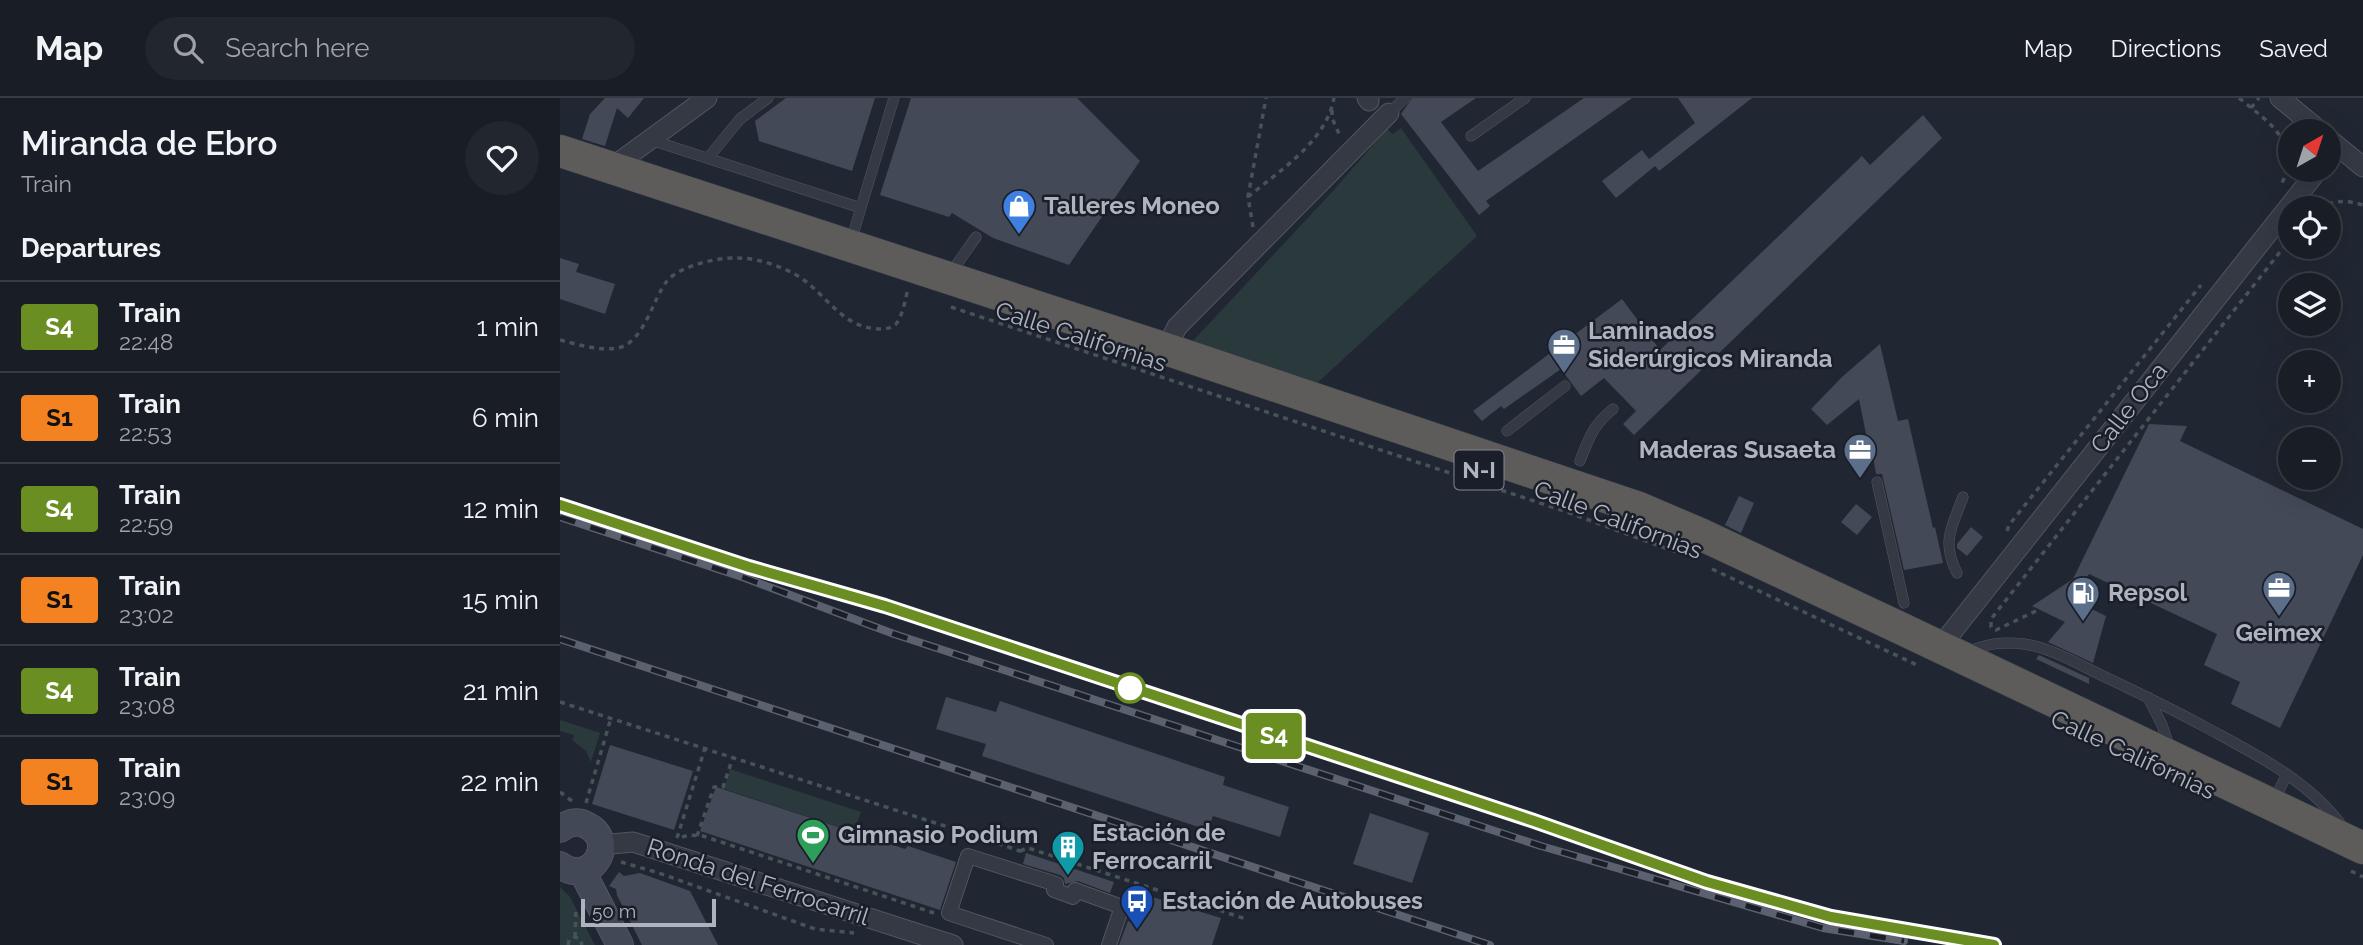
<!DOCTYPE html>
<meta charset="utf-8">
<style>
:root{--surface:#191d26;--page:#22262e;--text:#f1f3f6;--muted:#9fa2a7;--line:#373b43}
body{margin:0;font-family:Raleway,sans-serif;background:var(--page);color:var(--text);height:100vh;display:flex;flex-direction:column;font-size:26px;white-space:nowrap}
*{box-sizing:border-box;margin:0}
p{font-size:23px;color:var(--muted)}
.icon{flex:none;width:38px;height:38px;fill:none;stroke:currentColor;stroke-width:2;stroke-linecap:round;stroke-linejoin:round}
.map{position:relative;flex:1;overflow:hidden}
.side{display:flex;flex-direction:column;background:var(--surface);width:560px}
.side>*{flex:none}
.badge{padding:0 14px;border-radius:5px;font-size:24px;line-height:46px}
.needle{width:46px;rotate:39deg}
.controls{position:absolute;left:1718px;top:21px;display:grid;gap:14px}
.controls a{display:grid;place-items:center;width:63px;height:63px;border-radius:50%;background:var(--surface);box-shadow:0 7px 28px #0002,0 0 0 2px var(--line);font-size:35px}
.scale{position:absolute;left:21px;bottom:18px;width:135px;box-sizing:border-box;padding-left:7px;border:4px solid #aeb3c0;border-top:0;font-size:19px;line-height:24px;white-space:nowrap;color:#aeb3c0;-webkit-text-stroke:5px #1a1e28;paint-order:stroke}
.map>.badge{position:absolute;translate:-50% -50%;box-shadow:0 0 0 4px #fff}
h2{padding:0 21px;font-size:26px;line-height:63px}
.round{display:grid;place-items:center;flex:none;width:74px;height:74px;border-radius:37px;background:var(--page)}
.summary{display:flex;align-items:center;justify-content:space-between;height:119px;padding:0 21px}
h1{font-size:33px;font-weight:600;line-height:52px}
ul{padding:0;list-style:none}
li{display:flex;align-items:center;gap:21px;height:91px;padding:0 21px;border-top:2px solid var(--line)}
li div{flex:1}
li b{display:block;font-size:26px}
li em{font-style:normal}
li .badge{min-width:77px;font-weight:700;text-align:center}
header{display:flex;align-items:center;gap:42px;box-sizing:border-box;height:98px;padding:0 35px;background:var(--surface);border-bottom:2px solid var(--line)}
header strong{font-size:33px}
nav{display:flex;gap:38px;margin-inline-start:auto;font-size:24px}
.search{width:490px;height:63px;background:var(--page);display:flex;align-items:center;gap:18px;box-sizing:border-box;padding:0 24px;border-radius:38px;color:var(--muted);font-size:26px}
main{display:flex;flex:1;min-height:0}
.map>svg:first-child{display:block}
.green{fill:#2a393b}
.building{fill:#434957}
.lines{fill:none;stroke-linecap:round;stroke-linejoin:round}
.service-casing{stroke:#525661;stroke-width:11}
.pedestrian-casing{stroke:#525661;stroke-width:16}
.minor-casing{stroke:#525661;stroke-width:21}
.secondary-casing{stroke:#525661;stroke-width:28}
.trunk-casing{stroke:#3f434e;stroke-width:33}
.path{stroke:#465458;stroke-width:3.5;stroke-dasharray:5 5;stroke-linecap:butt}
.service{stroke:#343943;stroke-width:10}
.pedestrian{stroke:#343943;stroke-width:14}
.minor{stroke:#343943;stroke-width:19}
.secondary{stroke:#434856;stroke-width:26}
.trunk{stroke:#5d5c5a;stroke-width:32}
.rail-casing{stroke:#5c616f;stroke-width:8}
.rail{stroke:#1a1e28;stroke-width:5;stroke-dasharray:16;stroke-linecap:butt}
.line-casing{stroke:#fff;stroke-width:16}
.line{stroke:#6b8e23;stroke-width:10}
.stop-dot{fill:#fff;stroke:#6b8e23;stroke-width:3.5}
.labels{text-anchor:middle;stroke-width:5;stroke-linejoin:round;paint-order:stroke}
.shield{fill:#1a1e28;stroke:#828692;stroke-width:2}
.shield-label{font-size:23px;font-weight:bold;fill:#aeb3c0}
.poi-label{font-size:24px;font-weight:bold;fill:#aeb3c0;stroke:#1a1e28;text-anchor:start}
.street-label{font-size:24px;fill:#aeb3c0;stroke:#1a1e28}
</style>
<header>
<strong>Map</strong>
<div class="search"><svg class="icon" aria-label="search" viewBox="0 0 24 24"><circle cx="10" cy="10" r="6"/><path d="M15 15l6 6"/></svg>Search here</div>
<nav><a>Map</a><a>Directions</a><a>Saved</a></nav>
</header>
<main>
<section class="side">
<div class="summary"><div><h1>Miranda de Ebro</h1><p>Train</p></div><a class="round"><svg class="icon" aria-label="heart" viewBox="0 0 24 24"><path d="M12 20l-8-8c-3-5 5-10 8-4 3-6 11-1 8 4z"/></svg></a></div>
<h2>Departures</h2>
<ul>
<li><span class="badge" style="background:#6b8e23;color:#fff">S4</span><div><b>Train</b><p>22:48</p></div><em>1 min</em></li>
<li><span class="badge" style="background:#f58220;color:#111">S1</span><div><b>Train</b><p>22:53</p></div><em>6 min</em></li>
<li><span class="badge" style="background:#6b8e23;color:#fff">S4</span><div><b>Train</b><p>22:59</p></div><em>12 min</em></li>
<li><span class="badge" style="background:#f58220;color:#111">S1</span><div><b>Train</b><p>23:02</p></div><em>15 min</em></li>
<li><span class="badge" style="background:#6b8e23;color:#fff">S4</span><div><b>Train</b><p>23:08</p></div><em>21 min</em></li>
<li><span class="badge" style="background:#f58220;color:#111">S1</span><div><b>Train</b><p>23:09</p></div><em>22 min</em></li>
</ul>
</section>
<div class="map">
<svg width="1803" height="847" viewBox="0 0 1803 847">
<rect width="100%" height="100%" fill="#212732"/>
<path class="green" d="M841 30 917 138 755 287 631 245 773 93 827 31 833 36Z
M0 622 40 635 31 664 26 653 12 642 14 637 0 633Z
M170 671 301 714 294 734 164 691Z
M0 789 10 799 35 847H0Z"/>
<path class="building" d="M45 0H84L68 20 57 10 45 48 22 41 30 16Z
M226 0H315L292 73 199 43 195 23Z
M351 0H517L580 63 509 167 433 140 392 115 389 119 320 97Z
M852 0H916L881 24 918 73 1024 0H1072L926 103 930 108 919 117 841 16Z
M1118 0H1192L1099 73 1095 68 1056 100 1042 83 1082 52 1089 61 1135 25Z
M1363 17 1382 40 1074 337 1063 326 1076 313 1044 280 1021 298 1001 271 944 311 941 308 922 323 913 313 1062 201 1100 252 1302 58 1310 67Z
M0 160 19 166 16 174 55 186 45 216 0 201Z
M1320 246 1338 323 1348 321 1373 430 1375 429 1383 465 1344 472 1322 376H1316L1313 359 1305 360 1301 343 1306 336 1299 301 1267 327 1251 311 1282 279Z
M1589 326 1627 328 1620 343 1803 431V457L1720 630 1671 606 1680 584 1644 567 1657 536 1529 476 1509 500 1546 518 1533 565 1488 544 1505 524 1472 508 1513 481Z
M1179 398 1194 405 1181 435 1165 427Z
M1296 406 1312 419 1297 437 1281 424Z
M1411 429 1423 439 1407 458 1397 450V446Z
M1479 557 1529 580V586L1476 561Z
M386 599 436 614 440 603 665 679 663 687 729 709 720 739 653 718 648 732 422 658 426 646 376 631Z
M50 647 133 673 114 732 32 706Z
M156 689 345 751 348 748 396 764 380 812 140 733Z
M810 715 869 735 852 785 793 766Z
M466 755 554 784 550 795 518 783 505 786 504 780 500 777 463 766Z
M59 774 64 778 80 775 130 793 158 847H82L57 797 56 791 49 788Z
M589 798 661 820 652 847H559L568 823 581 827Z"/>
<g class="lines">
<defs>
<path id="service" d="M829 15 845 0
M911 38 965 0
M91 42 301 110
M148 60 180 21 208 0
M291 143 334 0
M390 176 416 139
M947 333 1005 288
M1020 363C1029 340 1033 327 1053 311
M1317 384 1344 505
M1397 475C1381 443 1392 429 1403 399
M1407 554C1427 546 1441 543 1464 546 1492 550 1518 566 1543 578 1579 595 1614 612 1649 631 1697 657 1749 683 1782 728
M1588 599 1602 627 1610 651
M1714 703 1727 676"/>
<path id="pedestrian" d="M486 847 389 815 408 758 496 786 494 792 513 799 515 792 562 809 549 847"/>
<path id="minor" d="M807 0 809 3
M1720 0 1760 33
M1769 41 1803 69
M51 70 147 0
M606 251 617 229 829 15
M1380 549 1758 72
M41 747 73 744 393 847"/>
<path id="secondary" d="M0 731C8 725 17 722 26 727 59 742 32 790 0 767
M22 773 60 847"/>
<path id="trunk" d="M0 53 606 251 1079 410 1140 436 1338 529 1803 750"/>
</defs>
<use href="#service" class="service-casing"/>
<use href="#pedestrian" class="pedestrian-casing"/>
<use href="#minor" class="minor-casing"/>
<use href="#secondary" class="secondary-casing"/>
<use href="#trunk" class="trunk-casing"/>
<path class="path" d="M1679 0C1708 24 1741 43 1722 85
M1691 10 1699 0
M772 12V20L780 38
M688 99C720 72 766 44 774 0
M1759 110C1774 102 1787 102 1803 107
M693 129 688 99 706 0
M391 209 1004 413 1116 454
M0 242C19 247 39 253 58 250 84 245 93 200 107 183 119 168 159 159 177 160 198 160 221 168 238 178 268 197 282 231 321 231 327 231 331 230 336 226 343 217 345 202 348 191
M1447 433 1449 427 1641 187
M1152 471 1357 567
M1476 513 1436 532 1431 529V521L1731 140
M0 604 416 738 460 753 458 757
M0 694 12 703
M26 705 51 620
M137 738 154 689H163L173 659
M122 739 129 737 143 738 374 815
M117 740 145 650
M460 753 468 750 686 821
M61 764 99 775 255 831 294 835
M1791 773 1803 779
M15 839 16 809
M8 847 9 842 15 839 20 841 22 847"/>
<use href="#service" class="service"/>
<use href="#pedestrian" class="pedestrian"/>
<use href="#minor" class="minor"/>
<use href="#secondary" class="secondary"/>
<use href="#trunk" class="trunk"/>
<defs>
<path id="rail" d="M0 407 189 469 325 508 974 723 1147 784 1271 819 1434 847
M0 419 185 480 334 536 981 748 1263 830 1344 843
M0 541 930 847"/>
</defs>
<use href="#rail" class="rail-casing"/>
<use href="#rail" class="rail"/>
</g>
<g class="lines">
<defs>
<path id="line" d="M0 407 189 469 325 508 974 723 1147 784 1271 819 1434 847"/>
</defs>
<use href="#line" class="line-casing"/>
<use href="#line" class="line"/>
</g>
<defs>
<symbol id="shop-pin" viewBox="-11 -11 22 30"><path d="M0 17L-7.5 6A9.5 9.5 0 1 1 7.5 6Z" fill="#3f7fe0" stroke="#1a1e28"/><path d="M-5-2.5h2.3a2.7 3.5 0 0 1 5.4 0H5L5.5 6h-11ZM-1.5-2.5h3a1.5 2.3 0 0 0-3 0Z" fill="#fff"/></symbol>
<symbol id="office-pin" viewBox="-11 -11 22 30"><path d="M0 17L-7.5 6A9.5 9.5 0 1 1 7.5 6Z" fill="#5c6f8a" stroke="#1a1e28"/><path d="M-6-3h4V-5.5h4V-3h4V5H-6ZM-1-4.5V-3h2v-1.5ZM-6 0V1H6V0Z" fill="#fff"/></symbol>
<symbol id="fuel-pin" viewBox="-11 -11 22 30"><path d="M0 17L-7.5 6A9.5 9.5 0 1 1 7.5 6Z" fill="#5c6f8a" stroke="#1a1e28"/><path d="M-5.5-6h7V0h2V4h1.3V-2.5L3-4.5l.8-.8L6-3V5H2.5V1h-1V6h-7ZM-4.2-4.7v3.2H.2V-4.7Z" fill="#fff"/></symbol>
<symbol id="stadium-pin" viewBox="-11 -11 22 30"><path d="M0 17L-7.5 6A9.5 9.5 0 1 1 7.5 6Z" fill="#2e9e5b" stroke="#1a1e28"/><path d="M0-5a6.5 5 0 1 0 0 10a6.5 5 0 1 0 0-10ZM-3.5-1.8h7v3.6h-7Z" fill="#fff"/></symbol>
<symbol id="building-pin" viewBox="-11 -11 22 30"><path d="M0 17L-7.5 6A9.5 9.5 0 1 1 7.5 6Z" fill="#0f9aa8" stroke="#1a1e28"/><path d="M-4-6H4V6H1V3H-1V6H-4ZM-2.5-4.3h1.7v1.8h-1.7ZM.8-4.3h1.7v1.8H.8ZM-2.5-1h1.7V.8h-1.7ZM.8-1h1.7V.8H.8Z" fill="#fff"/></symbol>
<symbol id="bus-pin" viewBox="-11 -11 22 30"><path d="M0 17L-7.5 6A9.5 9.5 0 1 1 7.5 6Z" fill="#1a4fb4" stroke="#1a1e28"/><path d="M-5-6H5V4H4V6H2V4H-2V6H-4V4H-5ZM-3.5-4V0h7V-4ZM-3.5 1.2v1.5H-2V1.2ZM2 1.2v1.5H3.5V1.2Z" fill="#fff"/></symbol>
</defs>
<g fill-rule="evenodd">
<use href="#shop-pin" x="440" y="89" width="38" height="52"/>
<use href="#office-pin" x="985" y="228" width="38" height="52"/>
<use href="#office-pin" x="1281" y="333" width="38" height="52"/>
<use href="#office-pin" x="1700" y="471" width="38" height="52"/>
<use href="#fuel-pin" x="1504" y="476" width="38" height="52"/>
<use href="#stadium-pin" x="234" y="718" width="38" height="52"/>
<use href="#building-pin" x="489" y="730" width="38" height="52"/>
<use href="#bus-pin" x="558" y="784" width="38" height="52"/>
</g>
<circle class="stop-dot" cx="570" cy="590" r="14"/>
<g class="labels">
<rect class="shield" x="894.5" y="352.5" width="49" height="39" rx="5"/>
<g class="shield-label">
<text x="919" y="380">N-I</text>
</g>
<g class="poi-label">
<text x="484" y="116">Talleres Moneo</text>
<text x="1028" y="241">Laminados<tspan x="1028" dy="28">Siderúrgicos Miranda</tspan></text>
<text x="1276" y="360" text-anchor="end">Maderas Susaeta</text>
<text x="1548" y="503">Repsol</text>
<text x="1719" y="543" text-anchor="middle">Geimex</text>
<text x="532" y="743">Estación de<tspan x="532" dy="28">Ferrocarril</tspan></text>
<text x="278" y="745">Gimnasio Podium</text>
<text x="602" y="811">Estación de Autobuses</text>
</g>
<g class="street-label">
<text transform="translate(521 239) rotate(18)" y="8">Calle Californias</text>
<text transform="translate(1569 310) rotate(-52)" y="8">Calle Oca</text>
<text transform="translate(1058 422) rotate(21)" y="8">Calle Californias</text>
<text transform="translate(1573 657) rotate(25)" y="8">Calle Californias</text>
<text transform="translate(198 784) rotate(18)" y="8">Ronda del Ferrocarril</text>
</g>
</g>
</svg>
<div class="controls">
<a><svg class="needle" viewBox="-14 -14 28 28"><path d="M0-13l5 13h-10z" fill="#e53935"/><path d="M0 13l5-13h-10z" fill="#9fa2a7"/></svg></a>
<a><svg class="icon" aria-label="locate" viewBox="0 0 24 24"><circle cx="12" cy="12" r="6"/><path d="M12 2v4M12 18v4M2 12h4M18 12h4"/></svg></a>
<a><svg class="icon" aria-label="layers" viewBox="0 0 24 24"><path d="M12 4l9 5-9 5-9-5zM3 14l9 5 9-5"/></svg></a>
<a>+</a>
<a>−</a>
</div>
<div class="scale">50 m</div>
<b class="badge" style="left:714px;top:638px;background:#6b8e23;color:#fff">S4</b>
</div>
</main>
